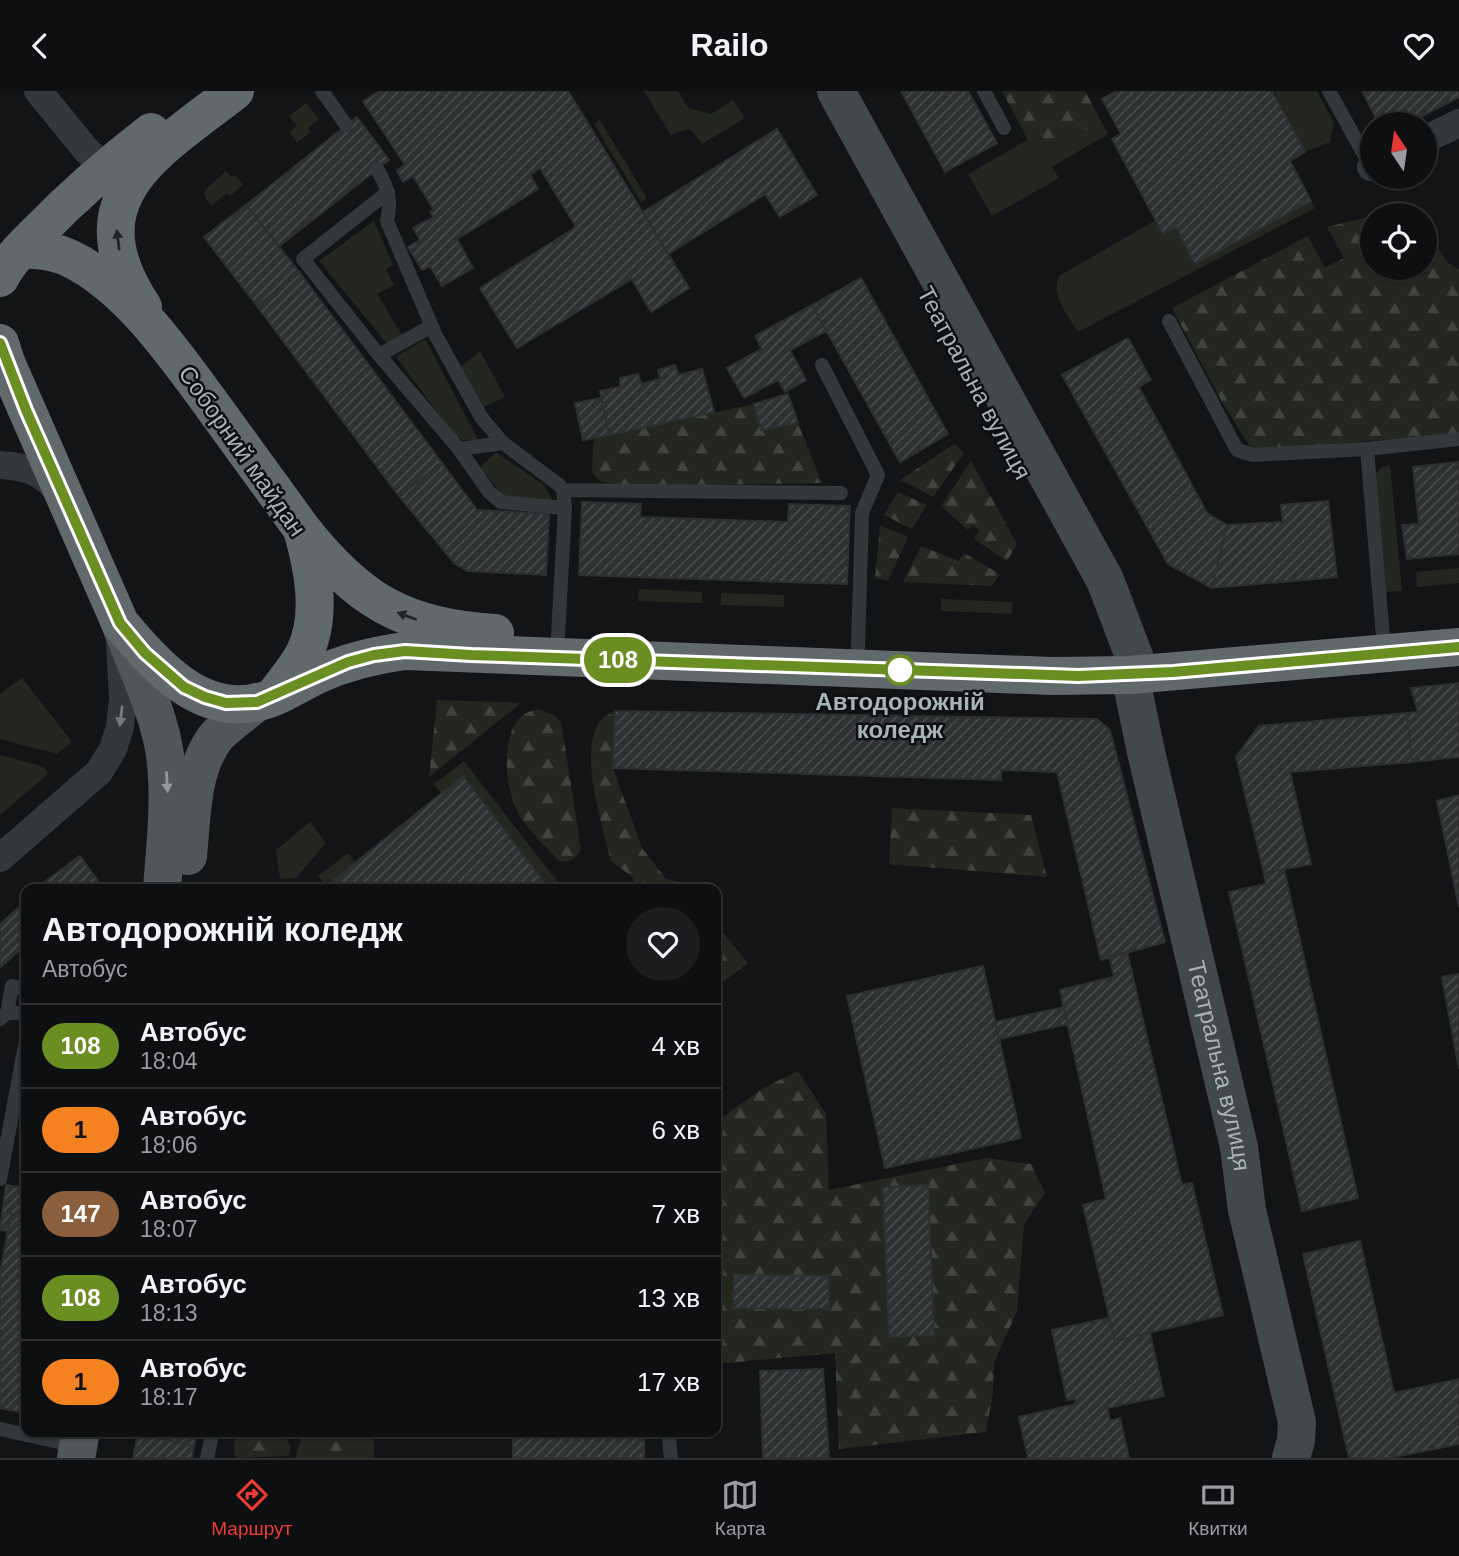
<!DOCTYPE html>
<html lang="uk">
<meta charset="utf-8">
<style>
:root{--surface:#0e0f10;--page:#1c1d1e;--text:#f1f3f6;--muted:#9b9c9f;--line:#2e2f30;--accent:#ed3d33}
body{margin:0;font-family:Arial,sans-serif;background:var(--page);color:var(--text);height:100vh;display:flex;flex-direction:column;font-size:26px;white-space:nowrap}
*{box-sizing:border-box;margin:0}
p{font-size:23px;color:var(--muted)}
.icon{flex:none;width:38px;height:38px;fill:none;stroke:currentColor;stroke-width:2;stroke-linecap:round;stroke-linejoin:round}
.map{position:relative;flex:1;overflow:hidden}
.panel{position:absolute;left:21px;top:793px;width:700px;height:553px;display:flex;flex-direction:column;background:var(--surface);border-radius:14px;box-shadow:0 2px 5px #0004,0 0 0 2px var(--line)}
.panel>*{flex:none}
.badge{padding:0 14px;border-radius:23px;font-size:24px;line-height:46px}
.needle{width:46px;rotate:347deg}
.buttons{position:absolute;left:1360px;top:21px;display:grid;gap:14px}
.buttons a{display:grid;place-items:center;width:77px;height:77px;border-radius:50%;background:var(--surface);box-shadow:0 2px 5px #0004,0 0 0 2px var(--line);font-size:35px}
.map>.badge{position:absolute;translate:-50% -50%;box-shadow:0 0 0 4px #fff}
.round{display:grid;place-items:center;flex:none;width:74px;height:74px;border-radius:37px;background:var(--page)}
.headline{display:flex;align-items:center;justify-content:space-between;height:119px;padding:0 21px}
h1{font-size:33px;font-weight:800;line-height:52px}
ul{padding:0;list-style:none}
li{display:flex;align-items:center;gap:21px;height:84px;padding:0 21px;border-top:2px solid var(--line)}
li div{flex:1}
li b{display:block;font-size:26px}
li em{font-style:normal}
li .badge{min-width:77px;font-weight:700;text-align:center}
header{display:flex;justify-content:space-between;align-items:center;height:91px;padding:0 21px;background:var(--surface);font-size:32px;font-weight:800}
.tab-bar{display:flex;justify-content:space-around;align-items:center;height:98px;border-top:2px solid var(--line);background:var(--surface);font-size:19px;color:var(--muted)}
.tab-bar a{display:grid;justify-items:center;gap:4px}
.tab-bar .current{color:var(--accent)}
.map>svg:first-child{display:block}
.grass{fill:#23271f}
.forest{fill:url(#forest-firs)}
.building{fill:url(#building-hatch);stroke:#2d2f31;stroke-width:2}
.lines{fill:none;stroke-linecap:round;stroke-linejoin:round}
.lane{stroke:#34383a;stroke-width:14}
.street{stroke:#34383a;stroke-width:28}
.secondary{stroke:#42494a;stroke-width:38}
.primary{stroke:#505759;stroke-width:38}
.highway{stroke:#60696b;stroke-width:38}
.oneway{fill:#222627}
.oneway2{fill:#727c7e}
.oneway3{fill:#909d9e}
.line-casing{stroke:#fff;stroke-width:16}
.line{stroke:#6b8e23;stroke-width:10}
.stop-dot{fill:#fff;stroke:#6b8e23;stroke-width:3.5}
.labels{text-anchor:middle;stroke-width:5;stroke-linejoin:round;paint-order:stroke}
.street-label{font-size:24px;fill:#a5b4b5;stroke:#0e0f10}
.stop-label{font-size:24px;font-weight:bold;fill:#a5b4b5;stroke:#0e0f10}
</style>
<header><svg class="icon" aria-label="back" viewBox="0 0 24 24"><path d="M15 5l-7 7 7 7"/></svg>Railo<svg class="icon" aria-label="heart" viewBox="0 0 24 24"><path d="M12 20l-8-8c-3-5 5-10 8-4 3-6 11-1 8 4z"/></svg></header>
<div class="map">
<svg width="1459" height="1367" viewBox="0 0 1459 1367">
<defs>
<pattern id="forest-firs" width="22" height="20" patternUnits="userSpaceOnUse" patternTransform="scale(1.75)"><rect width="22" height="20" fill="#23271f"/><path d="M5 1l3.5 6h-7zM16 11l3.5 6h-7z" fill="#40443d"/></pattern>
<pattern id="building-hatch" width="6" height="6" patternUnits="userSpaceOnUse" patternTransform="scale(1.75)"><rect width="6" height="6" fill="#2e3031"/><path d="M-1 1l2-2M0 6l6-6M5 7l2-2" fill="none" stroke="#494c4d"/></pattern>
</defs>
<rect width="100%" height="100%" fill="#131415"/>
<path class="grass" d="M644 0H678L688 17 711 23 733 9 745 27 702 53 692 40 688 38 671 44Z
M1274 0H1317L1334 32 1330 51 1305 61Z
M306 12 319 28 308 37 311 41 297 52 289 41 297 35 289 25Z
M600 29 647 107 641 111 594 33Z
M1101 30 1108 43 1052 76 1059 87 992 125 968 83 1038 43 1049 62Z
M226 80 231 86 236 84 243 94 230 105 227 102 211 115 204 104 205 99Z
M1311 110 1315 117 1078 241C1068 224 1050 205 1059 185L1156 129 1176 136 1196 173Z
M374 130 393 174 386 178 394 194 377 203 402 244 388 254 319 170Z
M423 249H426L477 347 475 349H463L456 346 396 266Z
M480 260 505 306 480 318 461 284 462 275Z
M496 361 544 394 553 410 504 406 480 376Z
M1390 374 1402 500 1385 501 1373 385 1382 376Z
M1459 477V492L1417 496 1416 481Z
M639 498 702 501V512L638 510Z
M721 502 784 504V516L721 514Z
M941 508 1013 511 1012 523 941 520Z
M22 587 72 651 57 663 0 648V603Z
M0 664 44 676 48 683 0 724Z
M464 670 561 795 558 798H549L463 686 441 702 434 693Z
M310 731 326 752 296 787 280 788 276 759Z
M348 762 355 771 334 788 341 798H328L318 785Z
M303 1341H368L374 1349V1367H295Z"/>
<path class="forest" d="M1002 0H1085L1101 30 1049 62 1038 43 1028 49Z
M1372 125V177H1424L1425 138 1448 172 1459 178V343L1252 359 1222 311 1172 217 1308 145 1325 177 1344 167 1327 136Z
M754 313 761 339 798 332 822 392 628 395 599 390 592 381 593 354 596 347Z
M954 353 964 362 933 406 900 389Z
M971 370 1017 453 1007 470 974 448 979 439 972 434 968 439 941 415Z
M898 401 927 414 912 438 884 424Z
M880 434 908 446 888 490 875 487Z
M921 455 959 470 964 462 1000 483 992 495 903 491Z
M437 609 521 612 429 686Z
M539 619C550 622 560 625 562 636L581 758C576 768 570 772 559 770 546 756 530 741 520 725 503 700 496 620 539 619Z
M615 620 613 677 642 757 666 788 680 791 686 798H631L634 787 611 770C603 735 577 660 601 629 604 625 611 623 615 620Z
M892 717 1031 724 1047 786 889 773Z
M716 833 748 872 716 896Z
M798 980 826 1023 829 1099 986 1067 1031 1073 1045 1102 1024 1133 1017 1220 994 1272 993 1302 986 1341 839 1358 835 1262 716 1273V1031L763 997Z
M235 1341H260L285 1346 291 1356 288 1365 237 1367 234 1362Z
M320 1347C338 1347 354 1346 365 1362L363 1367 309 1365 303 1358 307 1350Z"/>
<path class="building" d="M380 0H568L689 197 651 221 632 188 517 257 480 197 576 136 540 77 530 84 538 98 457 148 473 177 442 195 430 175 422 179 408 156 420 149 413 137 434 126 430 121 434 119 413 85 403 91 397 79 405 74 363 10Z
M901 0H968L997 52 945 81Z
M1117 0H1272L1305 61 1290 70 1311 110 1195 173 1176 136 1163 143 1112 48 1121 43 1102 8Z
M1362 0H1459V6L1407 33H1379Z
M357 26 389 69 279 155 246 114Z
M777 38 817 104 780 126 765 103 668 163 643 121Z
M246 114 300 182 257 215 204 146Z
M300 182 442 372 399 405 257 215Z
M861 187 948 343 900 371 812 214Z
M812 214 826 240 790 259 806 289 785 301 778 289 744 307 727 277 762 258 755 245Z
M1128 247 1151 289 1139 296 1207 422 1227 434 1212 497 1168 473 1062 284Z
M675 274 679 284 702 278 714 321 609 344 600 300 620 296V287L638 283 641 293 660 288 658 279Z
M788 303 798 332 761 339 754 313Z
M602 307 609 344 583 349 575 312Z
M1459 371V463L1407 468 1402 434 1419 433 1413 376Z
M442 372 477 419 549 423 546 484 468 480 455 473 399 405Z
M1328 410 1337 486 1212 497 1227 434 1283 431 1281 414Z
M582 411 641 413 640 426 788 431 789 413 850 415 847 493 579 484Z
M1459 592V666L1412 671 1407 622 1418 621 1411 597Z
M615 620 1097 628 1110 639 1165 851 1101 869 1057 681 1001 679V689L613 677Z
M1407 622 1412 671 1290 681 1311 773 1264 782 1236 666 1259 635Z
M463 685 549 798H341L334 789Z
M1459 704V816L1437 710Z
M80 765 104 798H35Z
M1284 778 1358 1107 1302 1120 1229 801 1266 793 1264 782Z
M26 810V853L0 877V833Z
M1127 861 1182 1094 1192 1092 1223 1224 1115 1250 1083 1114 1106 1108 1060 899 1114 886 1109 865Z
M983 875 1021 1047 885 1077 847 905Z
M1459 883V978L1442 886Z
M1064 916 1068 933 999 948 995 931Z
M26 1050V1091L20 1090Z
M6 1094 26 1097V1126L11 1123 8 1140 0 1139Z
M928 1094 934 1244 889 1246 883 1096Z
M11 1123 26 1126V1322L0 1317V1182Z
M1360 1150 1394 1302 1459 1288V1353L1389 1367H1349L1303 1163Z
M734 1184 828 1185 829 1218 733 1217Z
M1109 1227 1115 1250 1150 1242 1164 1305 1107 1317 1110 1330 1120 1327 1129 1367H1028L1019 1326 1076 1313 1075 1308 1067 1309 1052 1239Z
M823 1278 829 1367H763L760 1280Z
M139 1340H197L194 1355 138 1343Z
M513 1340H644V1367H513Z
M138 1343 194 1355 192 1367H133Z"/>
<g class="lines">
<path class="lane" d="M322 0 346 34
M984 0 1004 37
M1329 0 1371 76
M377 78C388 96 392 110 387 130L436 245 481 326 503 352 559 394 563 399 565 417 558 545
M388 101 303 168 379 264 459 358 503 352
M1169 230 1237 359 1253 364 1367 358 1383 546
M379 264 432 235
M822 274 878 384 862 422 858 556
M459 358 489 401 501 411 565 417
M1367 358 1459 348
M563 399 841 402
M7 922H26
M0 928 7 922 12 895 26 898
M0 1088 26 949
M0 1338 77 1355
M668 1340 671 1367
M207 1367 213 1340"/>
<path class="street" d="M38 0 88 61 99 70H112
M1424 49 1459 32
M1371 76 1372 75
M0 374C26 375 45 382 60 403
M0 767 99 681 113 658 120 636 123 608 120 552"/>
<path class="secondary" id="s1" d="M836 0 1105 489 1134 565 1130 584 1146 661 1239 1056 1247 1119 1297 1331 1296 1349 1291 1367"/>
<path class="primary" d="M120 532C135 573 159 621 165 664 171 708 165 754 162 798
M188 765C192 726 191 680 215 647 226 634 244 623 257 611
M76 1367 81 1340"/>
<path class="highway" d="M22 158C38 159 54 160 69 167 129 195 179 269 217 321 245 360 274 399 302 438 313 477 323 525 304 563 296 578 285 590 275 604
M0 187C9 169 24 155 38 141 73 105 111 72 151 41
M143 216C70 106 157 61 235 0
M0 252 6 271 120 532C154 572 198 625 258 611 278 607 298 593 317 584 346 571 374 564 405 560L1052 585 1130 584 1459 556
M302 438C358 509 404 537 495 542"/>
</g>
<defs><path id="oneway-solid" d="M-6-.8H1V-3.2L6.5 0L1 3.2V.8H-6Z" transform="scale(1.75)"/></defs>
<g class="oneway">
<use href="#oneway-solid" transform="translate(118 149) rotate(-97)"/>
<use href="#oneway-solid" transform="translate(407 525) rotate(-159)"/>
</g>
<use class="oneway2" href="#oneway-solid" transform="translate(121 625) rotate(97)"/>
<use class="oneway3" href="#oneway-solid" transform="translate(167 691) rotate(87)"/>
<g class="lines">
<defs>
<path id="line" d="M0 252 26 319 120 532 145 562 184 596 205 606 226 612 257 611 348 571 374 564 405 560 471 564 1078 585 1173 581 1459 556"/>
</defs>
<use href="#line" class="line-casing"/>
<use href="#line" class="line"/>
</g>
<circle class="stop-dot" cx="900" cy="579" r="14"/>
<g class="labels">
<g class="street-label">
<text transform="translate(974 292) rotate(62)" y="8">Театральна вулиця</text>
<text transform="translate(242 360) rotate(55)" y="8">Соборний майдан</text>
<text dy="8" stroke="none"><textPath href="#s1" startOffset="1060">Театральна вулиця</textPath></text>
</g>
<g class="stop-label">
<text x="900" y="619">Автодорожній<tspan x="900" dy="28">коледж</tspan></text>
</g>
</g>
</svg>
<div class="buttons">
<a><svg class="needle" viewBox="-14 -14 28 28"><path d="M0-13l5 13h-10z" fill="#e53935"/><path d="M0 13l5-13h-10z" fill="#9b9c9f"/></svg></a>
<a><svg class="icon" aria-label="locate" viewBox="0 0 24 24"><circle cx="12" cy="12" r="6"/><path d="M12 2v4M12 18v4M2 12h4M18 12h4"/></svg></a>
</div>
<b class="badge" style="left:618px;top:569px;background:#6b8e23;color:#fff">108</b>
<section class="panel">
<div class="headline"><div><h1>Автодорожній коледж</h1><p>Автобус</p></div><a class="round"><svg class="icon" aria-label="heart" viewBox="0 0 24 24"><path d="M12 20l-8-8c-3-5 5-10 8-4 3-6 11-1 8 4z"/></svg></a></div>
<ul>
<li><span class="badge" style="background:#6b8e23;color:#fff">108</span><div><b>Автобус</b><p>18:04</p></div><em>4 хв</em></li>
<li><span class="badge" style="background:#f58220;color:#111">1</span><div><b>Автобус</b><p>18:06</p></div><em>6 хв</em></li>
<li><span class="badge" style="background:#8b5e3c;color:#fff">147</span><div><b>Автобус</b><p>18:07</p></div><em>7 хв</em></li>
<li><span class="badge" style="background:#6b8e23;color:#fff">108</span><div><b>Автобус</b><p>18:13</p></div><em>13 хв</em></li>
<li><span class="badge" style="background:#f58220;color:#111">1</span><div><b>Автобус</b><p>18:17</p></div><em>17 хв</em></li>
</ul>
</section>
</div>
<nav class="tab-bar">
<a class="current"><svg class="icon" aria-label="directions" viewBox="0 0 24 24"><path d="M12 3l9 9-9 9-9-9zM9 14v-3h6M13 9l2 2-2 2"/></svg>Маршрут</a>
<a><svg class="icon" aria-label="map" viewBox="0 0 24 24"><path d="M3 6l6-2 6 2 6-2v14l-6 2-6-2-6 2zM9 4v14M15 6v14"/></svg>Карта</a>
<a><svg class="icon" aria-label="tickets" viewBox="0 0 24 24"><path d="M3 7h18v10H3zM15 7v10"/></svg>Квитки</a>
</nav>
